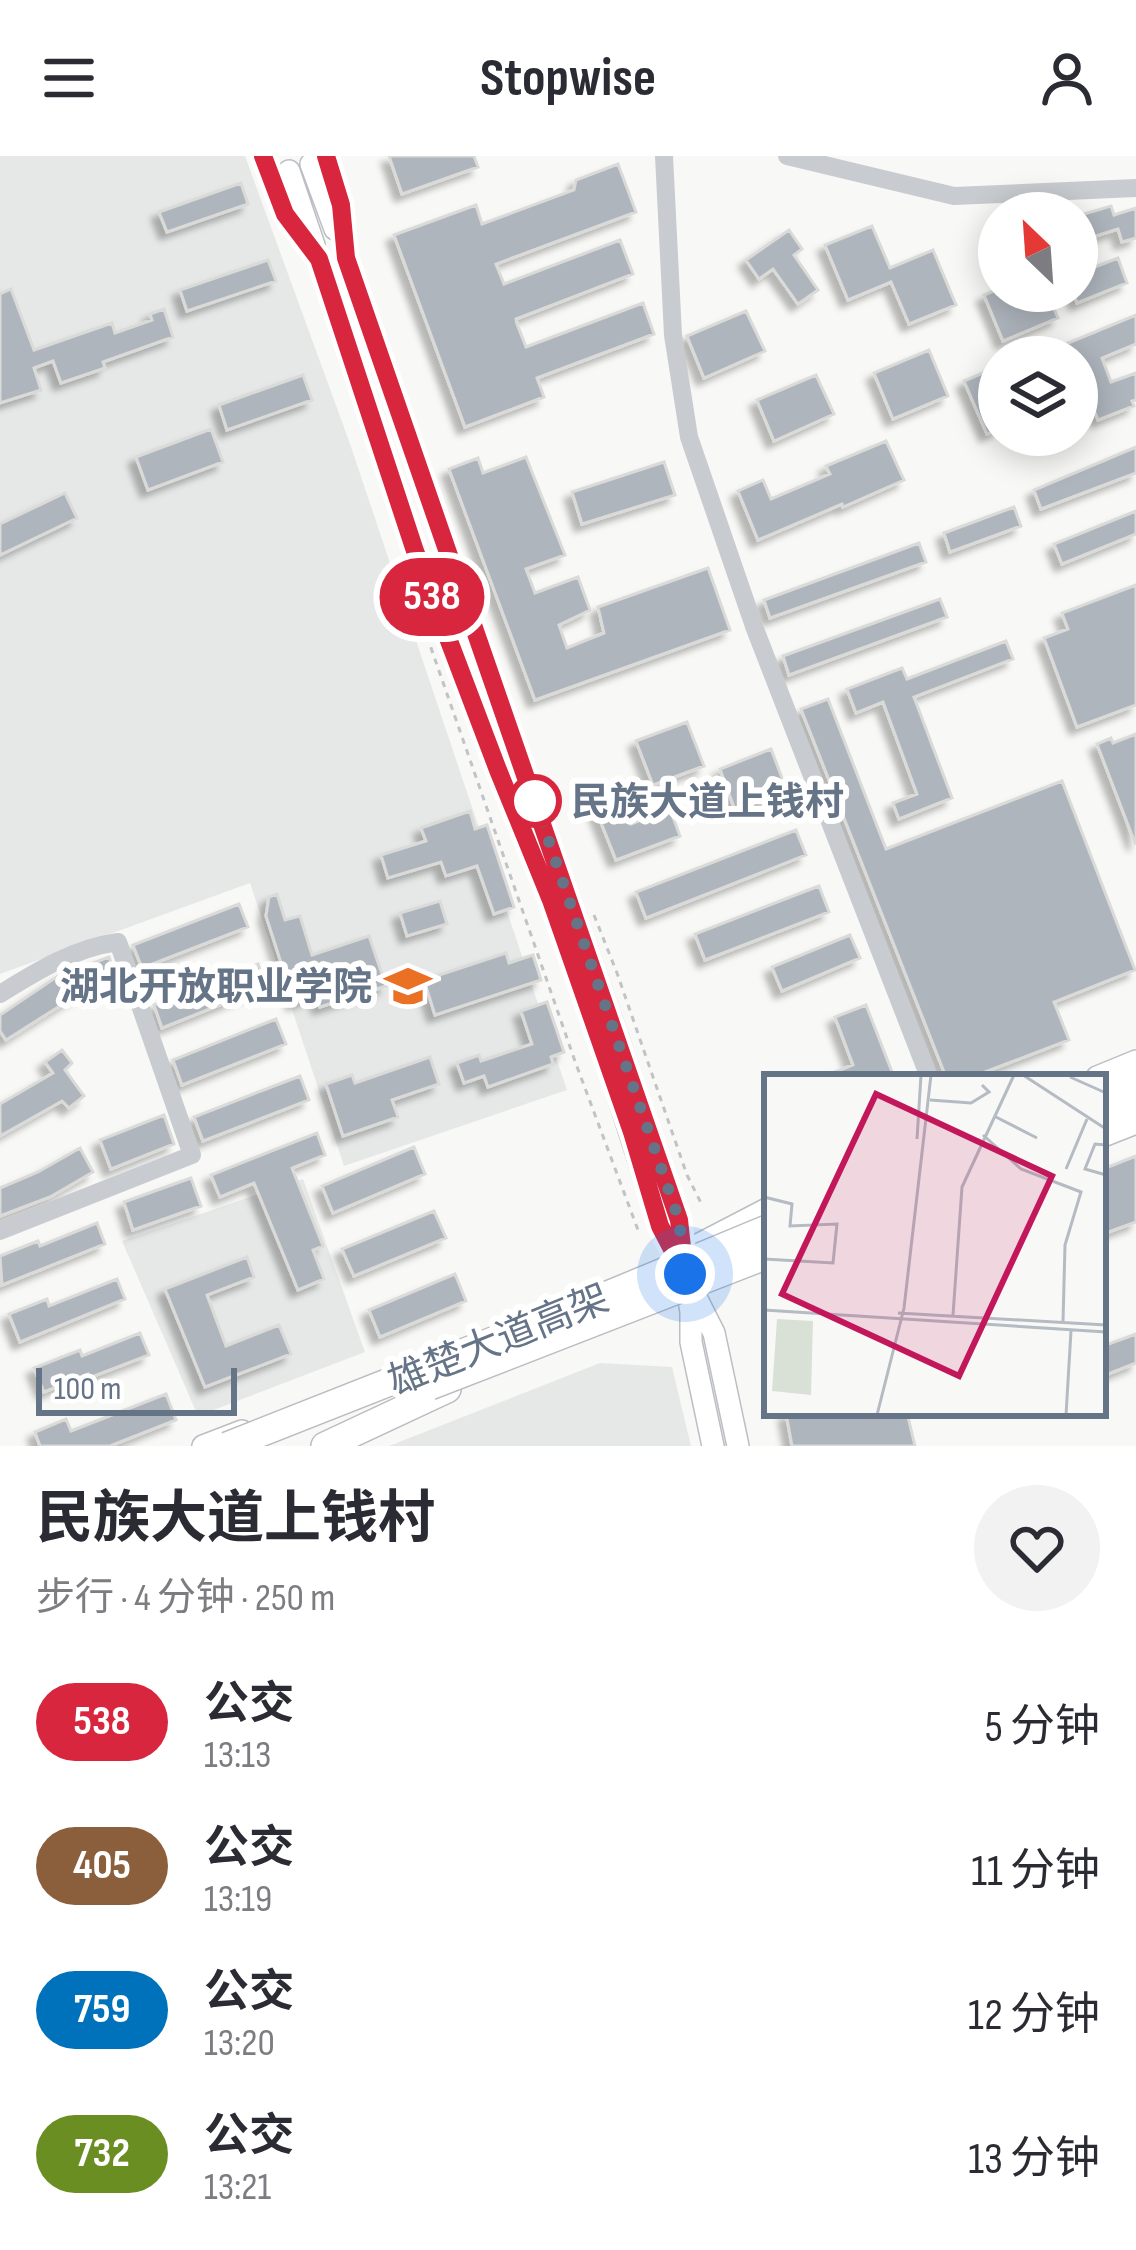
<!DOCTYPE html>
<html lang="zh">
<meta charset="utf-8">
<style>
:root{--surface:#fff;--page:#f2f2f3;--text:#2b2b33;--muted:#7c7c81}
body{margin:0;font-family:"Sofia Sans Condensed","Noto Sans SC",sans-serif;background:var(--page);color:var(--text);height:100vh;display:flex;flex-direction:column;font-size:45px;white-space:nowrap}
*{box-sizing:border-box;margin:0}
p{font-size:39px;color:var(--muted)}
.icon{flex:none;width:66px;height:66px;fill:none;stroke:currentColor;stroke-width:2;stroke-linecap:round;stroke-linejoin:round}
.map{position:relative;height:1290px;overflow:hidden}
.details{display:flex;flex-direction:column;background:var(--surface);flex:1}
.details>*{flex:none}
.badge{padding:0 24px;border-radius:39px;font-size:42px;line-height:78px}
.needle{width:78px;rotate:335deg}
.controls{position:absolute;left:978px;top:36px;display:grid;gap:24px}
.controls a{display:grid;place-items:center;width:120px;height:120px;border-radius:50%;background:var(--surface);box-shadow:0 6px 30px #0003;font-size:60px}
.scale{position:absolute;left:36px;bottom:30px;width:201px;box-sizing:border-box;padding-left:12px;border:6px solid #667488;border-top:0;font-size:33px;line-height:42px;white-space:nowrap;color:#667488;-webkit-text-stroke:9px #fff;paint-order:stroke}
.you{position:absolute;width:60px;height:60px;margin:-30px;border:9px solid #fff;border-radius:50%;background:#1a73e8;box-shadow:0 0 0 18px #1a73e833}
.map>.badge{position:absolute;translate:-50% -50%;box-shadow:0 0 0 6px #fff}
.round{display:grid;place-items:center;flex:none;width:126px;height:126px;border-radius:63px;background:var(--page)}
.summary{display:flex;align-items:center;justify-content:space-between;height:204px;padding:0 36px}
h1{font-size:57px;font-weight:700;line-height:90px}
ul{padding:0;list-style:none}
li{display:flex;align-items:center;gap:36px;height:144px;padding:0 36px}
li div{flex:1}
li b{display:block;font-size:45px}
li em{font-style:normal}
li .badge{min-width:132px;font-weight:700;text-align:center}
header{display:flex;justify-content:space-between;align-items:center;height:156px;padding:0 36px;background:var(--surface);font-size:54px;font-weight:700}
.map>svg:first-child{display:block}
.built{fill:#e6e7e7}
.building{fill:#afb5bd;stroke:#dadad8;stroke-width:3;filter:url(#shadow)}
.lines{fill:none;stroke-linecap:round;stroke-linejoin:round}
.major-casing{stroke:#bbbec2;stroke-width:24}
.highway-casing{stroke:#babdc1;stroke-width:30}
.path{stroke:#c2c3c6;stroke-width:3;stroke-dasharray:6 6;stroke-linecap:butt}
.minor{stroke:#c8cbcf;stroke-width:18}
.major{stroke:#fff;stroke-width:21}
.highway{stroke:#fff;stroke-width:27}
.highway-bridge-casing{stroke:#babdc1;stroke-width:30;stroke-linecap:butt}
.highway-bridge{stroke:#fff;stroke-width:27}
.line-casing{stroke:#fff;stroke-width:27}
.line{stroke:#d7263d;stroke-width:18}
.walk{stroke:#667488;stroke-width:12;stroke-dasharray:0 21.6}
.stop-dot{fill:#fff;stroke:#d7263d;stroke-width:6}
.labels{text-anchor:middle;stroke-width:12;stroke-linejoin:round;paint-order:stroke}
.stop-label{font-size:39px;font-weight:bold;fill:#667488;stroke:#fff;text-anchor:start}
.poi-label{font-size:39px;font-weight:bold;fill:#667488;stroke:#fff;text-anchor:end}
.street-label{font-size:39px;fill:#667488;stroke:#fff}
.inset-road{fill:none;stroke:#b5bbc3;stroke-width:3}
.view{fill:#c2185b;fill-opacity:0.15;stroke:#c2185b;stroke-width:6}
.inset-edge{fill:none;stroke:#667488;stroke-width:6}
</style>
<header><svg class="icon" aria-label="menu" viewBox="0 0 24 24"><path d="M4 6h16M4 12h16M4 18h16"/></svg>Stopwise<svg class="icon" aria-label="person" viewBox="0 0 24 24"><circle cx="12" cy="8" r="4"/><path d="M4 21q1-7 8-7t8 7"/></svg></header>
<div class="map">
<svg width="1136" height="1290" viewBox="0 0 1136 1290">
<defs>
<filter id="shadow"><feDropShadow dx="-7" dy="7" stdDeviation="3" flood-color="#0004"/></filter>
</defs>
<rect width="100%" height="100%" fill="#f8f8f6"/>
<path class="built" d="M0 0H245L349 285 567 934 344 1010 250 727 0 818Z
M303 1023 365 1196 198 1260 122 1085Z
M600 1207 672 1211 691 1290H389Z"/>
<path class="building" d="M389 0H474L478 11 402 38Z
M618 8 636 56 496 108 504 128 620 84 633 118 516 163 517 168 526 191 643 147 654 178 537 222 544 241 465 271 394 79 476 49 482 68 574 34 576 24Z
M241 27 248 48 167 76 159 56Z
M1111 50 1114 59 1136 52V82L1122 86 1118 73 1077 86V60Z
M872 70 890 112 933 94 956 149 909 168 891 126 848 144 825 89Z
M789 74 802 93 794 99 818 134 798 148 773 113 759 123 746 104Z
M1118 102 1127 127 1077 147 1073 135H1077V118Z
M268 104 276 125 187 155 180 134Z
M11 133 34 194 112 167 115 177 152 164 150 158 164 153 173 181 103 206 105 212 61 227 53 205 34 212 41 234 0 247V138Z
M994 135H1046L1058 162 1003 185 984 139Z
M746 155 765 195 704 222 687 180Z
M1136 159V188L1102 202 1111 226 1136 217V244L1132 245 1134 250 1098 264 1087 236 1095 232 1086 209 1077 212V201H1060L1056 192Z
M929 194 948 240 893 263 874 217Z
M999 210V273L987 278 964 225Z
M303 219 312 244 227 274 219 249Z
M816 219 834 258 774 285 757 244Z
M211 273 223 306 148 334 136 301Z
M886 285 904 324 843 351 842 348 758 384 738 335 763 324 771 343 830 318 826 310Z
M1136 291V317L1041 353 1034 334Z
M526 301 565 399 526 413 535 437 578 421 590 454 559 469 567 492 604 477 598 451 708 412 730 474 535 544 449 313 478 302 483 317Z
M664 306 675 339 582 368 572 336Z
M65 337 77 362 0 399V368Z
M1014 351 1021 370 950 396 944 377Z
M1136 355V378L1062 408 1054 388Z
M919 387 926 406 770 462 764 444Z
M1136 429V549L1077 571 1044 482 1068 473 1062 457Z
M940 443 947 461 789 519 783 500Z
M1006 485 1013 503 914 541 952 642 899 663 893 647 917 638 883 546 856 557 847 533 902 512 907 523Z
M828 543 886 693 1062 625 1135 814 1054 846 1069 884 972 921H946L801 553Z
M687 566 704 610 653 629 636 585Z
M1136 578V686L1135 687 1097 588 1111 582 1113 587Z
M771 593 787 635 735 654 720 613Z
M622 644 631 668 670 653 680 680 616 704 596 654Z
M470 655 475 673 487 669 514 751 494 758 477 710 446 720 441 706 388 722 381 699 426 685 421 672Z
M796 674 806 699 646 762 636 736Z
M819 730 829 756 705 804 695 778Z
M277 738 285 764 300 760 312 799 369 780 386 830 320 851 316 839 294 847 266 760 269 741Z
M440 745 447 768 407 780 400 757Z
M239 748 248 771 142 812 133 789Z
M850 779 860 802 782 835 772 811Z
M506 797 509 807 533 799 541 824 435 859 424 824Z
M109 801 115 819 74 841 6 884 0 875V859L58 820Z
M258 808 267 830 162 872 154 849Z
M547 846 564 896 551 901 553 908 488 931 484 920 464 927 457 907 479 899 481 905 532 888 521 855Z
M866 849 894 921H823L853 909 835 861Z
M276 863 286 888 182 929 173 904Z
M62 894 72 907 65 914 84 940 69 952 62 945 0 980V948L53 917 45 906Z
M430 901 439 928 392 944 398 961 343 980 326 928 352 919 355 927Z
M300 920 309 944 203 985 194 961Z
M164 959 174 988 111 1013 100 984Z
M317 977 325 999 292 1012 323 1090 313 1094 324 1123 298 1134 254 1027 220 1041 211 1019Z
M414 991 425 1018 333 1057 322 1030Z
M80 992 93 1016 50 1041 0 1060V1032L38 1016Z
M1136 1000V1066L1103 1078V1013Z
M191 1022 201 1050 133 1074 124 1046Z
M434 1055 446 1082 354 1120 342 1093Z
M97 1067 105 1088 2 1129 0 1100 38 1085 40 1090Z
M247 1101 254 1121 207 1139 226 1190 279 1169 291 1198 205 1231 165 1133Z
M455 1118 466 1145 380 1181 369 1154Z
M117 1123 125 1143 20 1186 9 1158 47 1143 49 1150Z
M140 1177 149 1199 89 1222 88 1218 44 1236 34 1212 80 1194 82 1200Z
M1136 1178V1207L1103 1220V1190Z
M166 1238 176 1264 110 1290H40L35 1276 66 1263 71 1275Z
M786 1257H907L915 1290H792Z"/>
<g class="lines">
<defs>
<path id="major" d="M263 0 285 58 319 103 415 395 498 614 551 744 594 865 660 1070 714 1177 738 1290
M326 0 341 49 346 102 619 886 679 1064 683 1100
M311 8 335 73
M289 15 314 89
M1097 921 1136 905
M1103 980 1136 967
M688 1094 767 1053
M688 1137 691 1156V1186L713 1290
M203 1290 242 1275"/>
<path id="highway" d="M1103 940 1136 927
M1103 965 1136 952
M325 1290 447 1233"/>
</defs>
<use href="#major" class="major-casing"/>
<use href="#highway" class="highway-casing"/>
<path class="path" d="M415 446 576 908 638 1074
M594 759 617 817 687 1019 702 1049"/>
<path class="minor" d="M664 0 673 179 689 281 755 473 929 921
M787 0 954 40 1136 32
M0 838C37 815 74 792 118 786L192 999 0 1075"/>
<use href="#major" class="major"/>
<use href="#highway" class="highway"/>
<defs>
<path id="highway-bridge" d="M430 1230 767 1099
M227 1290 562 1158 767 1073"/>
</defs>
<use href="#highway-bridge" class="highway-bridge-casing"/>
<use href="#highway-bridge" class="highway-bridge"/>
</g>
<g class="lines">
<defs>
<path id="line" d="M263 0 285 58 319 103 415 395 498 614 551 744 632 976 660 1070 685 1118 679 1064 346 102 341 49 326 0"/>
</defs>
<use href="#line" class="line-casing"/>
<use href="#line" class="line"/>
<path class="walk" d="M535 645 679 1064 685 1118"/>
</g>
<defs>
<symbol id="university-bare" viewBox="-9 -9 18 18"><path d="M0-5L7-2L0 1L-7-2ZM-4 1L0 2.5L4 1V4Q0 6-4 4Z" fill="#ea7024" stroke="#fff" stroke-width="2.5" paint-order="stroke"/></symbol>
</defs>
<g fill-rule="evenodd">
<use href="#university-bare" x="375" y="797" width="66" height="66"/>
</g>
<circle class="stop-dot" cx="535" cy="645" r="24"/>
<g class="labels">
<g class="stop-label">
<text x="571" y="659">民族大道上钱村</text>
</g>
<g class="poi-label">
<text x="372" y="844">湖北开放职业学院</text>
</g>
<g class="street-label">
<text transform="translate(498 1183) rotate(-22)" y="14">雄楚大道高架</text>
</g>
</g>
<g transform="translate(764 918)">
<rect width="342" height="342" fill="#f8f8f6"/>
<path d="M13 245 49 247 47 321 8 317Z" fill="#d9e1d6"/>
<path class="inset-road" d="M259 1 342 55M306 3 342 19M166 26 207 29 225 18 218 11M232 43 273 64M219 61 257 95 317 118 301 171 299 248M153 65 157 1M342 71 331 70 321 95 342 101M302 95 323 45M0 123 28 130 26 152 73 150 69 189 0 185M0 236 342 258M134 239 342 251M189 241 198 113 250 1M113 341 140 234 167 1M302 341 307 257"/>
<path class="view" d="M112 20 288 102 195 302 18 220Z"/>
<rect width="342" height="342" class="inset-edge"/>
</g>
</svg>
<div class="controls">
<a><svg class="needle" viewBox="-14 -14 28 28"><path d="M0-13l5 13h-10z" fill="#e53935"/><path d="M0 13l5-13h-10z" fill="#7c7c81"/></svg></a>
<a><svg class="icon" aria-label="layers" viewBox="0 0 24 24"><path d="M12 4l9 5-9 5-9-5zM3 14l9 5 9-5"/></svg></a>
</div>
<div class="scale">100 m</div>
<div class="you" style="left:685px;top:1118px"></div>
<b class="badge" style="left:432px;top:441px;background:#d7263d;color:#fff">538</b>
</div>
<section class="details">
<div class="summary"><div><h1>民族大道上钱村</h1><p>步行 · 4 分钟 · 250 m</p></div><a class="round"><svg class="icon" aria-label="heart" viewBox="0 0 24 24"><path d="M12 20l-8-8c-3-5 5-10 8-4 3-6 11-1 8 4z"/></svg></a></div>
<ul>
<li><span class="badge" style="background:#d7263d;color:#fff">538</span><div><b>公交</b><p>13:13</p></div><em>5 分钟</em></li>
<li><span class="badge" style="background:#8b5e3c;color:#fff">405</span><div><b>公交</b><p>13:19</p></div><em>11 分钟</em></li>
<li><span class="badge" style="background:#0072bc;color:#fff">759</span><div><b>公交</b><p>13:20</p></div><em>12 分钟</em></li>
<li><span class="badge" style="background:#6b8e23;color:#fff">732</span><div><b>公交</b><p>13:21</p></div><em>13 分钟</em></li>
</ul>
</section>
